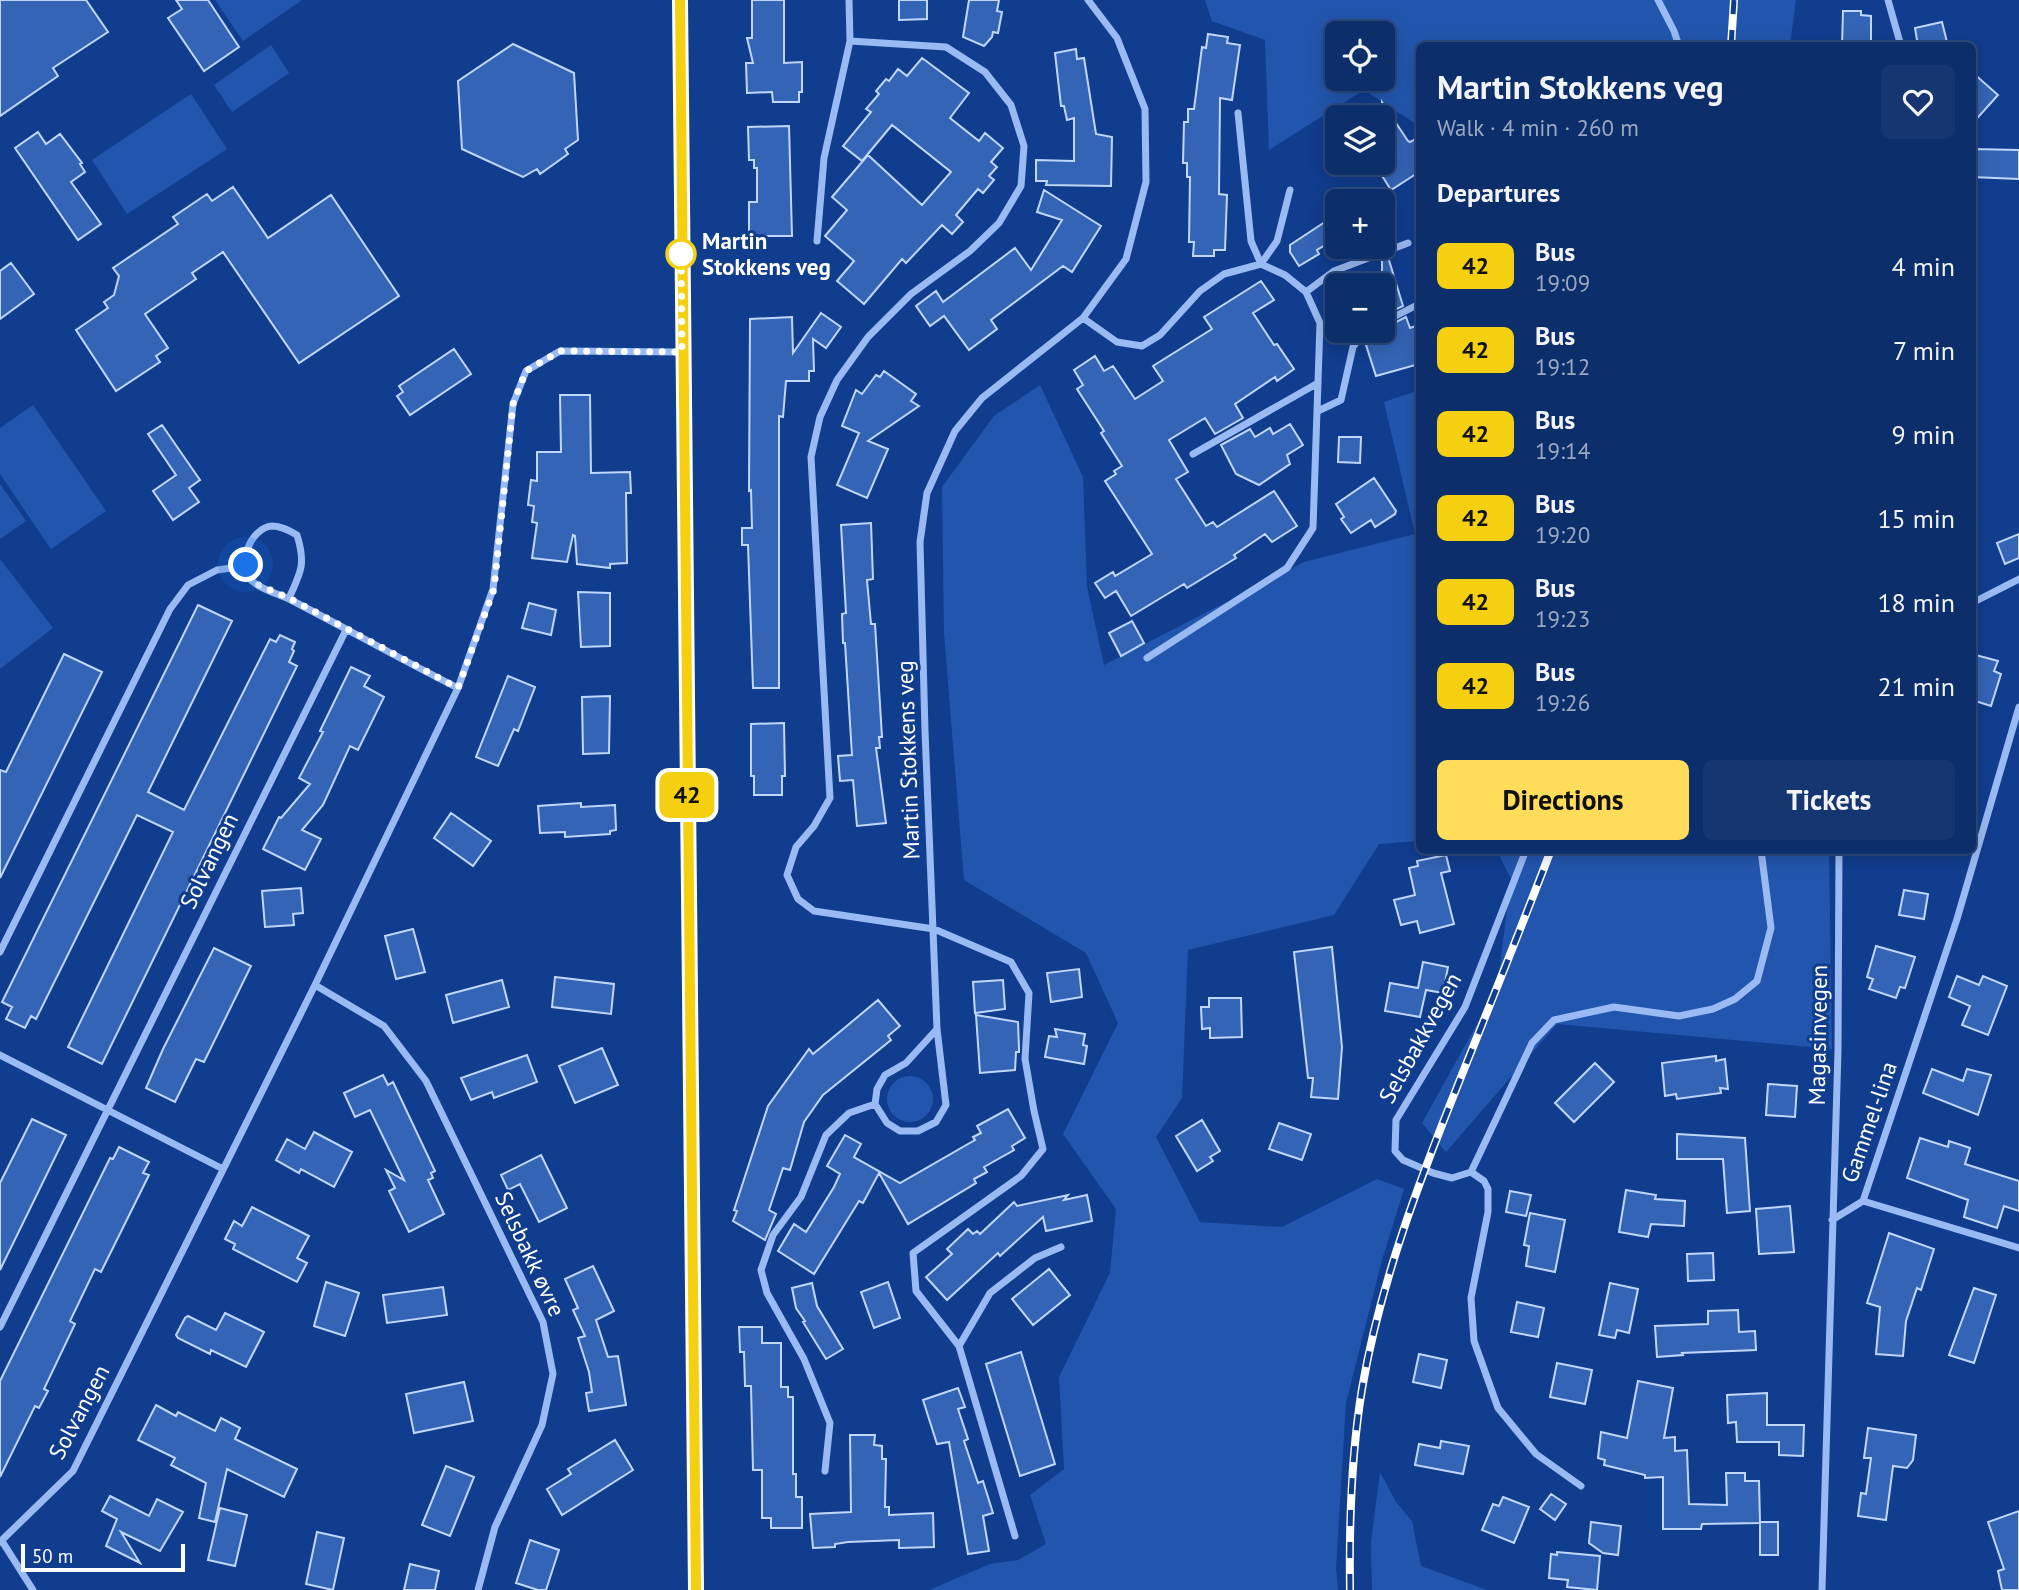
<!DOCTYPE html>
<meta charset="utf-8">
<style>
:root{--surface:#0c2e6a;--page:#153670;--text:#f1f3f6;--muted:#9aa8c1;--line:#2c4a7e;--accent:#ffdc5a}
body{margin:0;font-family:"PT Sans",sans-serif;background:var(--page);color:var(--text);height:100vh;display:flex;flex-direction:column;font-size:26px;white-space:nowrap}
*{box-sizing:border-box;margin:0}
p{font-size:23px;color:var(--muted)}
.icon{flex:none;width:38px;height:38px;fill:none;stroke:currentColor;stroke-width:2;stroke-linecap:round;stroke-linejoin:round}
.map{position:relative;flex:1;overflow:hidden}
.details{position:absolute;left:1416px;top:42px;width:560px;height:812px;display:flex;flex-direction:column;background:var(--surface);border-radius:10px;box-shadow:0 4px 18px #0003,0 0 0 2px var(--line)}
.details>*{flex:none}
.badge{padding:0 14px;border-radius:10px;font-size:24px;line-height:46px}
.buttons{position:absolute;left:1325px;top:21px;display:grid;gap:14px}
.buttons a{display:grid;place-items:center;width:70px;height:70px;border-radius:10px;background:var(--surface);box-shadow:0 4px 18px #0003,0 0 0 2px var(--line);font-size:35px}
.scale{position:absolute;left:21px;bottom:18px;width:164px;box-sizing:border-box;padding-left:7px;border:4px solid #fff;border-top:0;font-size:19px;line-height:24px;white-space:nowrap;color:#fff;-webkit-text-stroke:5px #103d8e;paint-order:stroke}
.you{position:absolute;width:35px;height:35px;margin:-18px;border:5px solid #fff;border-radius:50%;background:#1a73e8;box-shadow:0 0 0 10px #1a73e833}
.map>.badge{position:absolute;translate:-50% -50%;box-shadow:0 0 0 4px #fff}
h2{padding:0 21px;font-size:26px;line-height:63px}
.round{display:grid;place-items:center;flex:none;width:74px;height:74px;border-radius:10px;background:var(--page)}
.headline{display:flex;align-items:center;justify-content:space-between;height:119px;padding:0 21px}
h1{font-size:33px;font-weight:700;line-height:52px}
.action{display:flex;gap:14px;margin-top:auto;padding:14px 21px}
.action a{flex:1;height:80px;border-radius:10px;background:var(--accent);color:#111;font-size:28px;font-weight:700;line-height:80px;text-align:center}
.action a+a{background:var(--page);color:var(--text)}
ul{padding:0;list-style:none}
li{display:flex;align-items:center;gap:21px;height:84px;padding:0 21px}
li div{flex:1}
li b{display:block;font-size:26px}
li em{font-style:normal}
li .badge{min-width:77px;font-weight:700;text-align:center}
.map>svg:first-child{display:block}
.green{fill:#2256ae;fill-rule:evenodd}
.building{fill:#3464b6;stroke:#c0d7fd;stroke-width:2}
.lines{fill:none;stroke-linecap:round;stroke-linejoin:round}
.minor{stroke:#99baf2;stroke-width:7}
.tertiary{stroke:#99baf2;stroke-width:12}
.rail-casing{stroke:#fff;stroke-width:8}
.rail{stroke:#103d8e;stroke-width:5;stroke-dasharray:16;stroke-linecap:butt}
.line-casing{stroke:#fff;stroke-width:16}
.line{stroke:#f5d010;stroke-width:10}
.walk{stroke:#fff;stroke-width:7;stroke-dasharray:0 12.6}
.stop-dot{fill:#fff;stroke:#f5d010;stroke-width:3.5}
.labels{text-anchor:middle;stroke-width:6;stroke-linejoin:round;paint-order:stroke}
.stop-label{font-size:23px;font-weight:bold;fill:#fff;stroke:#103d8e;text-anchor:start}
.street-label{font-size:23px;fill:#fff;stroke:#103d8e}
</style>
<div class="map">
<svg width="2019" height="1590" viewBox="0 0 2019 1590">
<rect width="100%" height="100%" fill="#103d8e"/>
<path class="green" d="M215 0H302L243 41Z
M1205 0H1796L1790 45 1419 46V126L1364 90 1269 150 1265 40 1212 21ZM1337 33H1382V79H1337Z
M271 45 289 73 232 112 214 85Z
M191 94 227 149 127 214 92 160Z
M1040 385 1083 477 1087 587 1104 665 1304 562 1415 534 1384 402 1419 390V841L1379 844 1334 915 1188 950 1182 1098 1156 1137 1200 1222 1282 1227 1377 1179 1404 1189 1382 1260 1346 1403 1336 1568 1338 1590H929L990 1564 1018 1560 1046 1544 1030 1495 1064 1469 1059 1377 1110 1273 1116 1209 1063 1134 1118 1023 1086 953 964 880 944 633 942 487 994 416Z
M33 405 106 511 51 549 0 474V428Z
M0 484 26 521 0 539Z
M0 559 53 628 0 669Z
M1497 851H1829L1832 1049 1557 1024 1446 1152 1422 1123 1497 988 1511 879Z
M887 1099a23 23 0 1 1 46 0a23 23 0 1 1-46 0Z
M1380 1472 1396 1502 1412 1521 1421 1566 1487 1590H1372L1371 1543Z"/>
<path class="building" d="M0 0H86L108 32 53 68 58 76 0 116Z
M176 0H208L239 47 204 71 168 18 182 9Z
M752 0H784V63L802 62V92H799V102H773L772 92 747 93 746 63H753L747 38H752Z
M899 0H927V19L899 20Z
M969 0H999L997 11 1002 12 998 33 993 32 992 37 984 46 963 37Z
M1843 11H1861V15L1871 16V46H1842Z
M1942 22 1948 46H1918L1915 28Z
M1208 34 1228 37 1227 43 1240 45 1232 100 1220 98 1219 194 1227 195 1225 250H1214V256H1193L1194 242H1189L1190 177H1187V163H1183L1184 122H1188V109H1194L1202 47 1206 48Z
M513 44 574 73 578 140 565 149 568 154 540 174 537 169 523 177 462 149 458 81Z
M1076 49 1077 59 1084 58 1096 134 1112 137 1111 186 1046 185 1047 181H1036V160L1074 161V118L1067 120 1064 106H1061L1055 53Z
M922 58 969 93 950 118 979 141 985 133 1003 148 991 162 997 167 989 176 994 180 983 193 978 189 956 215 963 222 952 234 942 225 906 263 902 259 864 304 837 281 854 261 825 236 847 210 832 197 868 155 922 205 951 172 892 125 862 161 843 146 871 112 866 109 879 94 876 91 886 79 889 81 898 69 907 76Z
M1972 72 1998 95 1972 124Z
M1382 102 1408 141 1410 142 1419 137V172L1391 190 1374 163H1382Z
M789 126 792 236H749V202H757V168H754V160H749L748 127Z
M38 132 46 144 60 134 82 163 80 164 85 172 71 182 101 224 78 240 15 148Z
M1972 149 2019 150V179L1972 177Z
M233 187 268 238 331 195 399 296 299 363 223 252 192 273 196 279 145 314 168 348 156 356 160 362 116 391 76 330 108 308 104 302 114 295 119 276 113 268 178 224 173 217 207 194 212 201Z
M1044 190 1101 226 1072 272 1063 266 991 320 997 329 969 350 944 316 930 326 916 306 936 291 943 302 1015 248 1031 270 1062 220 1037 212Z
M1337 214V238L1317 250 1319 254 1299 266 1290 252V245Z
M1388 257 1403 306 1382 316V259Z
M11 263 34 294 0 319V271Z
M1261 281 1274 300 1253 313 1274 345 1277 344 1294 369 1277 381 1275 377 1235 404 1243 418 1215 434 1205 418 1169 440 1188 472 1176 479 1206 526 1213 522 1217 527 1274 491 1297 526 1272 542 1265 534 1234 555 1236 558 1187 588 1184 584 1131 616 1116 591 1105 598 1095 583 1113 572 1115 576 1152 554 1105 481 1116 474 1114 471 1122 466 1101 433 1104 431 1077 389 1083 385 1074 370 1095 356 1104 371 1113 366 1135 399 1163 381 1153 366 1212 329 1204 317Z
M821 313 841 327 826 348 813 339 814 371H809V381H786L783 417 779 416V688H753L748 545H742V528H752L751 490 749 491 750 319 792 317 793 353Z
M1406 317 1410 328 1419 325V364L1376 376 1366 345 1382 337V329Z
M454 349 471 374 410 415 397 396 403 392 399 386Z
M884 371 916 394 911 401 919 406 868 441 888 449 867 498 837 485 859 433 842 426 856 390 862 394 876 375 880 377Z
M560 395H590L591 473 630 472 631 493H626L627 563 610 564V568L577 564 575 536 573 535 567 562 532 558 537 523 532 522 534 506 528 505 531 480 537 481V452H561Z
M1290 424 1303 445 1287 455 1290 464 1259 485 1236 474 1221 445 1250 429 1255 437 1270 428 1273 434Z
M162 425 200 480 189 488 199 502 173 520 153 491 176 475 148 434Z
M1339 437H1361L1360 463 1338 462Z
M1374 478 1396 511 1395 514 1375 527 1371 520 1351 533 1341 519 1344 517 1336 504Z
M871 523 873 579 867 580 871 624H875L882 737H879L880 748H876L886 823 857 826 853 780 840 781 838 756 852 755 845 643H843L842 614 846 613 841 525Z
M2019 534V558L2005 564 1997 543Z
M578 592 610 593V646L581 647Z
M529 603 556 610 551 635 522 628Z
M198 605 232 621 148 792 184 810 270 639 276 642 280 635 295 642 292 649 294 651 289 662 297 666 102 1064 68 1047 173 832 137 815 36 1019 31 1016 25 1028 6 1019 12 1007 2 1002Z
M1132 621 1144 643 1121 656 1109 633Z
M64 654 102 672 0 878V770L6 772Z
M1972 654 1998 661 1994 671 2001 674 1991 706 1972 700Z
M351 667 370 676 364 686 384 697 358 750 350 746 323 805 302 830 321 839 305 870 263 849 279 817 281 818 310 784 299 778 323 732 320 731Z
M508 676 535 687 518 731 514 729 498 766 476 757Z
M610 696 609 753 583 754 582 697Z
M784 723 785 776H782V795H754V776H751V724Z
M581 803V807L615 805 616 830 610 831V834L565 837V832L540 833 538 806Z
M451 813 491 841 473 866 434 838Z
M1446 855 1450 871 1441 873 1454 924 1420 933 1417 921 1401 925 1394 900 1415 895 1409 868 1418 866 1417 861Z
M301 888 303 913 293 914 294 925 265 927 262 891Z
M1904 890 1928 894 1924 919 1899 915Z
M413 929 425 972 396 979 385 936Z
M1876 946 1915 957 1905 988 1900 987 1896 998 1869 989 1873 979 1867 977Z
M1332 947 1342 1047 1338 1099 1311 1097 1313 1078H1308L1294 952Z
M214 948 251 966 204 1062 196 1059 175 1102 146 1088 163 1049Z
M1423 962 1448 967 1443 993 1426 990 1420 1017 1385 1011 1390 983 1418 988Z
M1079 969 1082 997 1051 1002 1047 973Z
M1957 976 1979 985 1983 976 2007 986 1988 1035 1962 1025 1970 1006 1949 997Z
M555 977 614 984 611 1014 552 1007Z
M502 980 509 1007 453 1023 446 995Z
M1003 980 1005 1009 975 1013 973 982Z
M1209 998H1241L1242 1037 1210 1038V1028L1202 1029 1201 1007H1209Z
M878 1000 900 1026 888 1036 891 1040 823 1095 804 1122 790 1170 783 1168 769 1210 776 1214 765 1240 733 1221 737 1211 734 1210 768 1106 809 1049 813 1054Z
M976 1015 1018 1022 1019 1049V1052H1016L1015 1070 980 1073Z
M1055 1029 1085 1034 1083 1045 1087 1046 1084 1064 1045 1057 1049 1036 1057 1037Z
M602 1048 618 1085 575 1103 559 1066Z
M527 1055 537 1082 494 1098 492 1092 471 1100 461 1078Z
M1716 1056V1061L1725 1059 1728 1089 1720 1088 1721 1093 1677 1099 1676 1094 1665 1096 1662 1063Z
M1595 1063 1614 1082 1574 1122 1555 1103Z
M1932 1069 1963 1081 1967 1069 1991 1075 1978 1115 1923 1093Z
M383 1075 388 1085 393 1082 435 1171 431 1173 433 1178 428 1180 444 1214 409 1232 389 1191 395 1188 386 1170 404 1180 370 1110 355 1117 344 1093Z
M1768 1084 1797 1086 1795 1117 1766 1115Z
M1008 1109 1025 1138 1012 1146 1014 1150 984 1167 987 1172 974 1179 976 1183 908 1224 879 1173 863 1203 859 1201 814 1274 778 1251 794 1224 806 1232 834 1187 840 1174 827 1166 845 1135 861 1144 854 1157 900 1183 975 1140 973 1137 981 1133 977 1126Z
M32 1119 66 1135 0 1270V1183Z
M1202 1120 1220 1151 1210 1157 1213 1161 1197 1171 1176 1136Z
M1279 1123 1311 1134 1302 1160 1269 1149Z
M314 1132 352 1152 334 1187 301 1169 299 1173 276 1160 287 1139 305 1149Z
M1677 1134 1745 1138 1750 1211 1727 1213 1723 1159H1677Z
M1920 1138 1948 1147 1949 1141 1970 1148 1965 1164 2019 1181V1211L2004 1206 1997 1228 1964 1217 1968 1200 1907 1178Z
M119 1147 149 1162 143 1173 149 1175 101 1272 95 1269 70 1321 75 1324 44 1389 48 1391 39 1408 35 1406 0 1477V1381L110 1158 113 1159Z
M541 1155 567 1208 539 1222 520 1184 508 1190 501 1175Z
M1626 1190 1656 1195 1655 1199 1685 1201 1684 1226 1651 1224 1648 1237 1619 1232Z
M1510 1191 1531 1195 1526 1216 1506 1212Z
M1068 1195 1064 1200 1087 1195 1092 1221 1046 1231 1043 1217 1000 1256 998 1253 947 1300 926 1277 952 1254 947 1249 968 1229 973 1234 977 1231 980 1234 1014 1202 1017 1206Z
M1790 1206 1794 1252 1759 1254 1756 1209Z
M252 1207 309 1236 297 1258 307 1263 297 1282 233 1249 235 1244 225 1239 234 1221 242 1226Z
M1530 1213 1565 1220 1555 1272 1526 1266 1529 1246 1524 1245Z
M1889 1233 1934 1249 1921 1290 1917 1288 1906 1321 1903 1356 1876 1354 1880 1307 1867 1303Z
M1713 1253 1714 1280 1688 1281 1687 1254Z
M593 1266 614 1311 596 1320 608 1357 618 1356 626 1405 589 1411 586 1393 592 1392 589 1372 578 1338 585 1336 573 1310 578 1308 565 1279Z
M1049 1269 1070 1295 1033 1325 1012 1299Z
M326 1282 359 1293 345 1336 314 1326Z
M888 1282 900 1318 874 1328 861 1292Z
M812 1283 817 1306 843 1349 826 1359 803 1322 805 1321 796 1308 792 1288Z
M1610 1283 1638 1289 1629 1333 1617 1330 1615 1338 1599 1335Z
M443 1287 447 1315 387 1323 383 1295Z
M1974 1288 1996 1295 1974 1363 1949 1355Z
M1517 1302 1544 1308 1538 1337 1511 1332Z
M1738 1310 1739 1332 1755 1331 1756 1350 1682 1353 1683 1355 1657 1357 1655 1326 1708 1324V1311Z
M225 1313 264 1332 246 1367 211 1350 210 1354 178 1338 176 1335 185 1318 188 1316 216 1330Z
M739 1327H762V1343H781V1387H788V1397H793V1474H796V1497H802V1528H771V1518H762V1470H753L751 1386H745L744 1352H740Z
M1021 1352 1055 1464 1020 1476 986 1364Z
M1419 1354 1447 1360 1441 1388 1413 1382Z
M1557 1363 1592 1370 1585 1404 1550 1397Z
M1638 1381 1673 1388 1664 1438 1675 1437V1451L1687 1450 1689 1504 1727 1505 1726 1473H1745V1481H1759L1760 1523 1702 1524 1701 1529H1663V1477L1645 1478V1475L1604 1465 1605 1460 1598 1458 1601 1432 1627 1438Z
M464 1382 473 1421 414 1433 406 1394Z
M958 1388 965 1407 958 1409 968 1439 964 1441 978 1483 983 1481 993 1513 983 1516 989 1551 968 1554 949 1442 937 1444 923 1400Z
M1767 1393V1425H1804L1803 1456 1779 1455V1442H1737L1736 1422 1728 1423 1727 1395Z
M156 1405 176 1416 178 1412 215 1431 221 1418 240 1428 235 1439 297 1469 284 1497 227 1469 215 1522 199 1518 206 1483 171 1465 175 1458 138 1440Z
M1868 1428 1916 1435 1913 1460 1907 1468 1893 1466 1886 1520 1858 1516 1861 1493 1866 1494 1871 1458H1864Z
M850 1435H875L874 1445 882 1446V1459H886L885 1507H889V1515L933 1513 934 1547 899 1548V1540L848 1542 835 1544V1547L813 1548 810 1514 851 1512Z
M615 1440 633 1470 562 1515 547 1489 571 1474 568 1469Z
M1441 1441 1469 1446 1463 1474 1415 1465 1419 1444 1440 1448Z
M446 1466 474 1477 450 1536 422 1525Z
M1551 1494 1566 1504 1555 1520 1540 1509Z
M110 1496 149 1516 157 1499 183 1512 160 1551 121 1532 140 1563 106 1546 117 1519 102 1511Z
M1503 1497 1529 1507 1514 1543 1482 1530 1493 1504 1499 1506Z
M220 1508 247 1515 235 1566 208 1560Z
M2019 1511V1590H2002L1998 1571 2004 1569 1988 1522Z
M1591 1522 1621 1526 1618 1555 1603 1553 1589 1543Z
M1760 1522H1778V1555H1760Z
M317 1532 344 1538 333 1590 306 1584Z
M530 1540 559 1550 546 1590H538L516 1583Z
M1557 1552 1600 1556 1597 1590 1567 1587 1568 1580 1549 1578 1551 1554 1557 1555Z
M410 1564 439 1571 435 1590H404Z"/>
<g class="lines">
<path class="minor" d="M849 0 850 41 946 47 985 72 1011 105 1024 146 1021 186 999 223 970 251 911 294 868 337 837 380 820 417 811 457 830 798 814 826 796 847 787 875 798 899 814 911 934 929 1011 962 1029 993 1025 1059 1034 1111 1043 1149 1021 1176 913 1253 916 1291 959 1346 1015 1536
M1658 0 1674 31 1679 46
M1888 0 1901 46
M1238 113 1251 241 1261 264 1277 241 1290 190
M817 241 824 158 850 41
M1306 292 1334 271 1408 243
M1083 318 1117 342 1142 346 1160 335 1200 291 1224 274 1261 264 1285 275 1306 292 1320 323 1313 528 1287 568 1147 658
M1382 323 1419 304
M1318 411 1341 400 1353 347 1365 331
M1193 454 1318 383
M289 598C301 572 306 564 297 535 290 531 282 526 272 526 250 528 236 565 252 581 262 590 279 594 291 600 347 629 402 660 458 688
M1972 603 2019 579
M1526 850 1465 1007 1396 1120 1395 1151 1403 1160 1433 1173 1452 1178 1471 1172 1532 1043 1554 1020 1614 1007 1679 1016 1713 1009 1735 999 1757 981 1771 928 1761 850
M0 952 170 609 188 585 217 570 246 566
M315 985 384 1026 426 1081 543 1322 553 1374 542 1425 495 1527 478 1590
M937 1029 906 1063 885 1075 877 1089 875 1104 887 1123 900 1131H918L936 1122 946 1105 937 1029 925 731 920 542 927 493 955 431 982 398 1083 318 1126 259 1146 182 1145 109 1117 38 1088 0
M0 1055 223 1169
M1471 1172 1484 1181 1488 1189V1212L1471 1298 1474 1341 1498 1408 1536 1454 1581 1486
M1863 1201 2019 1248
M1832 1220 1863 1201 1957 919 2019 707
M0 1327 346 630
M959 1346 990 1293 1035 1258 1061 1247
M825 1471 830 1423 804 1359 767 1293 761 1270 773 1235 801 1197 826 1135 849 1113 875 1104
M2 1541 33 1590
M0 1542 73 1471 315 985 458 688 493 589 513 404 526 371 560 351 682 352
M1822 1590 1838 1051 1839 850"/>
<path class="tertiary" d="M680 0 697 1590"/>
<defs>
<path id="rail" d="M1731 46 1734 0
M1350 1590C1349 1523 1351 1456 1362 1389 1380 1283 1419 1182 1459 1082 1490 1005 1521 928 1551 850"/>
</defs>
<use href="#rail" class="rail-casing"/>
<use href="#rail" class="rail"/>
</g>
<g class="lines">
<defs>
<path id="line" d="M680 0 696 1590"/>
</defs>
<use href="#line" class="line-casing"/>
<use href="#line" class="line"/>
<path class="walk" d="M246 565 248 575 254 583 289 598 458 688 494 589 513 404 526 371 560 351 682 352 681 242V254"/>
</g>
<circle class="stop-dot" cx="681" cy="254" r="14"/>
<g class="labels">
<g class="stop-label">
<text x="702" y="249">Martin<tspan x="702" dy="26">Stokkens veg</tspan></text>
</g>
<g class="street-label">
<text transform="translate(908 760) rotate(-92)" y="8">Martin Stokkens veg</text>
<text transform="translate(209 861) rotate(-64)" y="8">Solvangen</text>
<text transform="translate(1818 1035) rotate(-89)" y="8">Magasinvegen</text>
<text transform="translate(1420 1038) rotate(-61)" y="8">Selsbakkvegen</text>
<text transform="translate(1869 1122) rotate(-71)" y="8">Gammel-lina</text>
<text transform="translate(530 1254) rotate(65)" y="8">Selsbakk øvre</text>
<text transform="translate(79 1412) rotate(-62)" y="8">Solvangen</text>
</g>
</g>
</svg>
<div class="buttons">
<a><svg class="icon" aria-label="locate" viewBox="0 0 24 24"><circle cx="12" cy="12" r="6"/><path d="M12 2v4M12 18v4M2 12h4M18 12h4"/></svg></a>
<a><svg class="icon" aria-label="layers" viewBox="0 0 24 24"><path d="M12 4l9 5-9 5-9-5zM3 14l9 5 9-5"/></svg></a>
<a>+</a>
<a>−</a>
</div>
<div class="scale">50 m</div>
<div class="you" style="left:246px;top:565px"></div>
<b class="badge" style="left:687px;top:795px;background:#f5d010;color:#111">42</b>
<section class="details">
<div class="headline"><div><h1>Martin Stokkens veg</h1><p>Walk · 4 min · 260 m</p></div><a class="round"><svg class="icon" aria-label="heart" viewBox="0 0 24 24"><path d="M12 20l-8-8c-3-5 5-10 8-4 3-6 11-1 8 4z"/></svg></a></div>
<h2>Departures</h2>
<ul>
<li><span class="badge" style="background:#f5d010;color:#111">42</span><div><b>Bus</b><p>19:09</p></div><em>4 min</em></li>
<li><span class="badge" style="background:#f5d010;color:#111">42</span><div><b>Bus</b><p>19:12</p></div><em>7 min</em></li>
<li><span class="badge" style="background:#f5d010;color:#111">42</span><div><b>Bus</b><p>19:14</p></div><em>9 min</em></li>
<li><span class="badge" style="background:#f5d010;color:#111">42</span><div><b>Bus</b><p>19:20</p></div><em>15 min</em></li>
<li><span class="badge" style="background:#f5d010;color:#111">42</span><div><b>Bus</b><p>19:23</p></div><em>18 min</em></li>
<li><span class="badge" style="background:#f5d010;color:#111">42</span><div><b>Bus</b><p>19:26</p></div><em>21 min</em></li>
</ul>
<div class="action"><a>Directions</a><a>Tickets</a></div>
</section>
</div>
